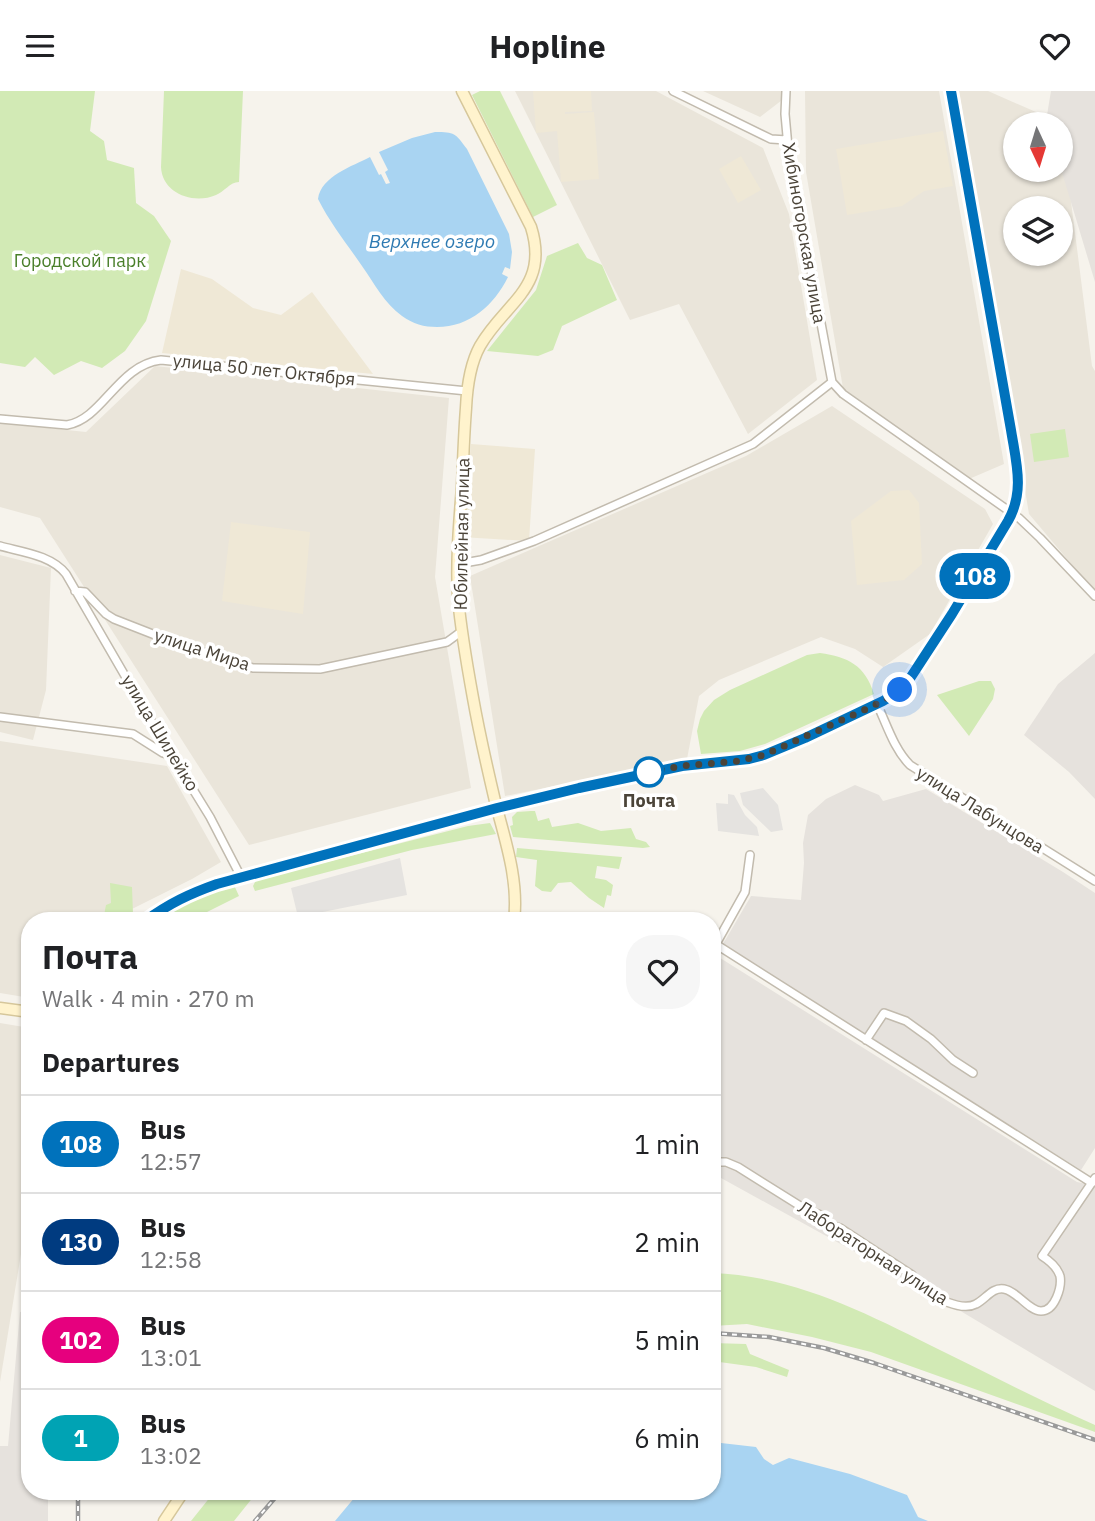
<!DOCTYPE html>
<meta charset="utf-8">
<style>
:root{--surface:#fff;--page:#f6f6f6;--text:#202124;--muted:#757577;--line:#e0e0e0}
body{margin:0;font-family:"IBM Plex Sans",sans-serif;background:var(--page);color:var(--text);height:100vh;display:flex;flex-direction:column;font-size:26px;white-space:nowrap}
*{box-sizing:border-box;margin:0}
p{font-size:23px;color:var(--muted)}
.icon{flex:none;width:38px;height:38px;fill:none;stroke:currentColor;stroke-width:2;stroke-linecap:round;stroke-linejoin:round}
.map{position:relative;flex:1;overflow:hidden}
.details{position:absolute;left:21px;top:821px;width:700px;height:588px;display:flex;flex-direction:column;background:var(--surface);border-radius:28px;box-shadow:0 2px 5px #0004}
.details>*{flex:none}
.badge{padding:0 14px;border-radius:23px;font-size:24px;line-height:46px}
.needle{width:46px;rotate:176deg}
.buttons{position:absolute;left:1003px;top:21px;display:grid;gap:14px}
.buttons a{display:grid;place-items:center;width:70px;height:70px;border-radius:50%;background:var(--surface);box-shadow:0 2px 5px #0004;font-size:35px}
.you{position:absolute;width:35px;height:35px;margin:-18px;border:5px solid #fff;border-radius:50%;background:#1a73e8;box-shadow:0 0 0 10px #1a73e833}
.map>.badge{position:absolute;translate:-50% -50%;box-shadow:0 0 0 4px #fff}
h2{padding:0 21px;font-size:26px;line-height:63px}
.round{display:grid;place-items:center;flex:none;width:74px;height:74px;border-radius:28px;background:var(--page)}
.overview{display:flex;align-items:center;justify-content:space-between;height:119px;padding:0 21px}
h1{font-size:33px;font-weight:700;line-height:52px}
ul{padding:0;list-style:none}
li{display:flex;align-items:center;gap:21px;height:98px;padding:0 21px;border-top:2px solid var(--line)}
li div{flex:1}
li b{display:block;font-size:26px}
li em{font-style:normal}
li .badge{min-width:77px;font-weight:700;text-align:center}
header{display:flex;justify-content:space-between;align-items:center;height:91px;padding:0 21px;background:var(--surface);font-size:32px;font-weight:700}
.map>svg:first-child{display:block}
.residential{fill:#eae5da;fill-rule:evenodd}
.industrial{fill:#e6e2dd}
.education{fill:#efe8d6}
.green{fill:#d2eab5}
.parking{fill:#e5e3e0}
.water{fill:#a9d4f2}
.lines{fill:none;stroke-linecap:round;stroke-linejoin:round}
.street-casing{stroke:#c2bbae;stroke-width:10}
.secondary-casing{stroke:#d6c79b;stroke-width:13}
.street{stroke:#fff;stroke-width:7}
.secondary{stroke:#fff3cd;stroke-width:10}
.rail-casing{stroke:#9a9a9a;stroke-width:4.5}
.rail{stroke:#fff;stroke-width:2;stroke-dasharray:5;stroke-linecap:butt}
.line-casing{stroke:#fff;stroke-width:16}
.line{stroke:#0072bc;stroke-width:10}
.walk{stroke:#4b4439;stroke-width:7;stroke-dasharray:0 12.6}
.stop-dot{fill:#fff;stroke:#0072bc;stroke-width:3.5}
.labels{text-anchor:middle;stroke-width:7;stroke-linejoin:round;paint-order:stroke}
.street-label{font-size:18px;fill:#4b4439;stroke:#fff}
.park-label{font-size:18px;fill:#4a7f2a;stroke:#fff}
.stop-label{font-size:18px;font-weight:bold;fill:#4b4439;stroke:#fff}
.water-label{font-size:19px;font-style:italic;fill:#2e7ab2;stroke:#fff}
</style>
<header><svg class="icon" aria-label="menu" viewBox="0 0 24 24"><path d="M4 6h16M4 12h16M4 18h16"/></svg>Hopline<svg class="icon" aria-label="heart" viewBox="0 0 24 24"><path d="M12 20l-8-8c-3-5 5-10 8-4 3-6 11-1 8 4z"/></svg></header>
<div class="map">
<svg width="1095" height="1430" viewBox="0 0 1095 1430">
<rect width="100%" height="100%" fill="#f6f3ec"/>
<path class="residential" d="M515 0H656L763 57 789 123 817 289 748 343 679 213 630 229Z
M703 0H786V6L760 26Z
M805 0H939L1004 373 969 388 843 297 806 81Z
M959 0H988L1061 32 1092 275 1095 280V501L1029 423ZM1015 33H1060V79H1015ZM1015 117H1060V163H1015Z
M155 275 449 307 435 486 471 697 249 754 40 427 0 416V332L86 341Z
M832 315 985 418 993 433 930 543 883 576 855 558 821 546 719 589 699 605 687 668 505 705 470 485 746 365Z
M0 464 51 477 46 599 33 649 0 641Z
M0 650 167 675 221 771 192 788 116 826 114 829 30 830V907L0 902Z
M0 932 30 937V1108L0 1291Z"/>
<path class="industrial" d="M1051 0H1095V191L1061 78 1060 33H1047L1046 30Z
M1095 562V708L1069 681 1024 644 1058 593Z
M855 694 879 704 883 710 926 698 1063 781 1095 802V1057L1081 1079 723 853 751 805 801 809 804 772 803 752 808 724 826 708Z
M717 865 1077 1091 1095 1095V1300L942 1209 712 1082V872Z
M30 1220V1400H48V1430H0V1355H8L20 1221Z"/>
<path class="education" d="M533 0H591L592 20 565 21V23L594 21 599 88 561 91 557 40 536 42Z
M943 40 953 95 924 100 902 115 847 124 836 58Z
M741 65 761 99 738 112 719 78Z
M181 178 212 188 253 217 281 224 312 201 373 283 162 262Z
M471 353 535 358 529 450 461 446Z
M909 399 919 412 922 473 904 489 857 494 851 430 891 400Z
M231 431 310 441 303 523 222 510Z"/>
<path class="green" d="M0 0H95L90 40 104 50 107 69 134 77 136 112 154 125 171 150 146 230 125 260 102 277 81 270 54 284 35 266 25 276 0 272Z
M164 0H243L239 91C230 91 224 101 216 104 193 114 162 102 161 76Z
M480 0H500L557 114 533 126 472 4Z
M578 152 587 167 602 174 617 209 562 235 553 259 538 265 487 260 536 199 547 165Z
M1065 338 1069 366 1034 371 1030 343Z
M820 562C848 566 865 574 874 603L765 653 740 660 701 663 697 640 700 628 704 620 714 609 730 599 807 564Z
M979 590H991L995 598 993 608 969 645 937 604Z
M531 720H535L538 730 549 727 552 736 578 732 601 740 631 737 636 748 646 751 650 756 643 757 513 746 510 735 513 734 512 726 517 721Z
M490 732 496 743 412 759 255 800 253 795 256 789 468 735Z
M517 757 622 766 619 778 597 775 595 787 606 789 613 794 611 805 607 804 604 817 589 807 571 791 558 792 551 801 542 800 535 795 537 769 516 766Z
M110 792 132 796 133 823 126 829H103L106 814 111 812Z
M234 794 239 805 191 829H159L177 816Z
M712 1182C796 1185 868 1223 942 1260 993 1285 1043 1311 1095 1334V1341L871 1261 812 1246 747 1233 712 1235Z
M712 1252 746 1253 750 1263 789 1279 787 1286 756 1276 712 1270Z
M215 1400H258L234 1430H191Z"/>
<path class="parking" d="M763 697 778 714 783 739 771 741 743 714 740 702Z
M728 703 734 704 745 724 757 736 759 745 718 740 716 712 728 713Z
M400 767 407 804 298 826 291 797Z"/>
<path class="water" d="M435 41C455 41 455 42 467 58L509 143 512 161 510 178 505 176 502 183 508 186C494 214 470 236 437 236 424 236 413 233 402 225 385 213 374 192 362 175 347 153 330 132 318 108 321 85 353 75 370 66L379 84 381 83 386 93 390 92 385 81 388 79 379 61 412 47Z
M712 1348 721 1352 756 1356 764 1368 773 1374 789 1367 850 1383 907 1404 918 1426 928 1430H335L360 1400H712Z"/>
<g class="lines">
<defs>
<path id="street" d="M673 0 771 48 787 49
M786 0 785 23 788 56 832 291 843 303 1019 427 1040 447 1095 505
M0 328 67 334C103 328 118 274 161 269L467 300
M0 455C22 461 51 464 66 483L157 640 210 726 241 786
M458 473 481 469 534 450 753 353 832 291
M75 500 85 501 106 523 114 528 173 551 253 577 320 578 447 551 462 540
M877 613C887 634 894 658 910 674L1095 790
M0 626 133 643 163 662 173 665
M717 854 1092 1092
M712 860 745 801 750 764
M866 949 884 922 906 930 931 948 953 969 973 982
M712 1071H726L738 1076 805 1118 823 1125 828 1133 840 1137 912 1184C915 1188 917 1194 921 1197 934 1206 961 1221 976 1213 986 1208 992 1196 1004 1198 1017 1200 1029 1220 1041 1220 1055 1220 1062 1196 1060 1185 1057 1176 1050 1170 1042 1165L1095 1087"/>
<path id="secondary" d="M462 0 531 136C550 197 505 211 480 255 470 273 467 296 466 317 464 343 463 370 462 396 459 433 456 470 458 507 461 540 467 574 473 607 479 641 487 676 495 710 505 749 519 789 514 830
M145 830C169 813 190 802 217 793L497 717 579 697 682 675 749 668 764 664 805 647 883 610 898 601 907 591 952 523 1008 430C1025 400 1017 371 1011 339L951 0
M0 917 30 921
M164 1430 184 1400"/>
</defs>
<use href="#street" class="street-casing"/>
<use href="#secondary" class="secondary-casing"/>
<use href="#street" class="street"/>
<use href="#secondary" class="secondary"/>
<defs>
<path id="rail" d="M712 1242 769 1246 824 1257 874 1272 1095 1349
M78 1430V1400
M255 1430 281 1400"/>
</defs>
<use href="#rail" class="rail-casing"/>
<use href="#rail" class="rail"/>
</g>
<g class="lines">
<defs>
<path id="line" d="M145 830C170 812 189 803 217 793L497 717 579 697 682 675 749 668 764 664 805 647 883 610 898 601 907 592 952 523 1008 430C1025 400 1016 371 1011 339L951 0"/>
</defs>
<use href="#line" class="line-casing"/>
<use href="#line" class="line"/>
<path class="walk" d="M649 681 682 675 738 670 764 664 862 620 883 610 900 599"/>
</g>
<circle class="stop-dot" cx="649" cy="681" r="14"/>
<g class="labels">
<g class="street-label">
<text transform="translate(804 142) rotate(80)" y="6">Хибиногорская улица</text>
<text transform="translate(264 279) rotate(6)" y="6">улица 50 лет Октября</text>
<text transform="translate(462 443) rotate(-89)" y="6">Юбилейная улица</text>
<text transform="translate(202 559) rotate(18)" y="6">улица Мира</text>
<text transform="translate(160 642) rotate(59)" y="6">улица Шилейко</text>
<text transform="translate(980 719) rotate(32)" y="6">улица Лабунцова</text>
<text transform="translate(873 1162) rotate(33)" y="6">Лабораторная улица</text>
</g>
<g class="park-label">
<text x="80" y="176">Городской парк</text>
</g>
<g class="stop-label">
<text x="649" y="716">Почта</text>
</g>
<g class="water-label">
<text x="432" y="157">Верхнее озеро</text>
</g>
</g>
</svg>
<div class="buttons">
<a><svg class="needle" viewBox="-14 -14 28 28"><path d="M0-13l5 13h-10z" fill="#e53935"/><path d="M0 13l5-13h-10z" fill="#757577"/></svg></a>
<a><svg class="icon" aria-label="layers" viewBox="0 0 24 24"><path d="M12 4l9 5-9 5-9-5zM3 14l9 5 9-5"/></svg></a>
</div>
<div class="you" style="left:900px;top:599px"></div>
<b class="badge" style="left:975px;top:485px;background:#0072bc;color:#fff">108</b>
<section class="details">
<div class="overview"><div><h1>Почта</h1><p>Walk · 4 min · 270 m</p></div><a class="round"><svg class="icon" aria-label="heart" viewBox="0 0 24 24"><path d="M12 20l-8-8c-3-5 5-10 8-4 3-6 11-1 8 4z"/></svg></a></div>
<h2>Departures</h2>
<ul>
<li><span class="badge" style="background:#0072bc;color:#fff">108</span><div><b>Bus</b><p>12:57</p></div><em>1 min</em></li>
<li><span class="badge" style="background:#003b80;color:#fff">130</span><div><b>Bus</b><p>12:58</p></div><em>2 min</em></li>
<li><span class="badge" style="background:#e6007e;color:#fff">102</span><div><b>Bus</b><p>13:01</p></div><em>5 min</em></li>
<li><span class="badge" style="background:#00a3b4;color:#fff">1</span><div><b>Bus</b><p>13:02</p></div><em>6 min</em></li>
</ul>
</section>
</div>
